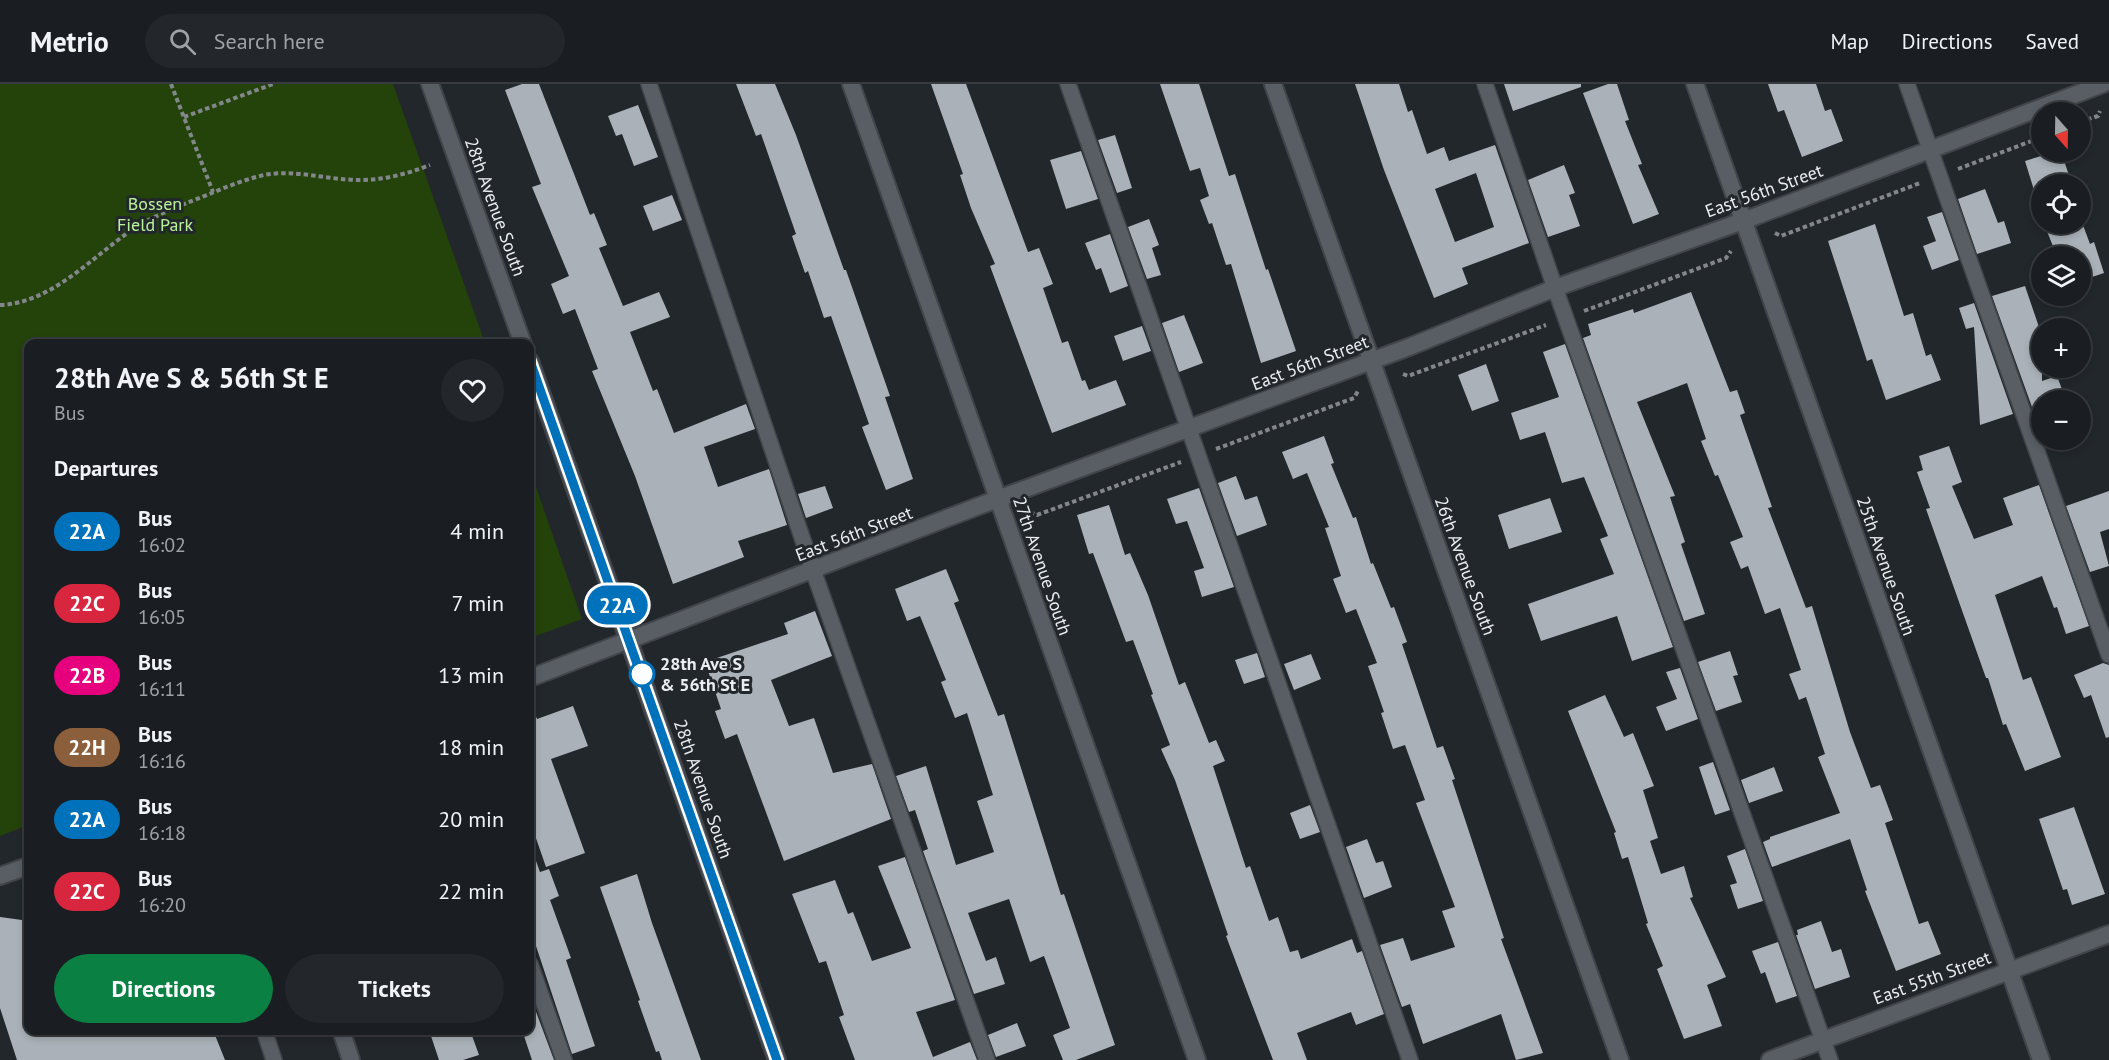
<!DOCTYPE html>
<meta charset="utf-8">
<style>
:root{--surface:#1a1d21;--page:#23262a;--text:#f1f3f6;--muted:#9fa2a5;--line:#383b3f;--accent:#0b8043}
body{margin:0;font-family:"PT Sans",sans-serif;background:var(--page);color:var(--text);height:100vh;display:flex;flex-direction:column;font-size:22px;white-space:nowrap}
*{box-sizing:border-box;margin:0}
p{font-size:20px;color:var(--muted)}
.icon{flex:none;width:33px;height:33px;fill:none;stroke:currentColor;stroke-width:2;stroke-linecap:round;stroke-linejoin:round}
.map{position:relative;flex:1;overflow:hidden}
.side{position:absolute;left:24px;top:255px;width:510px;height:696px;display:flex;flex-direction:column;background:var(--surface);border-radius:12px;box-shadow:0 3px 9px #0003,0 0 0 2px var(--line)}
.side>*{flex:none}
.badge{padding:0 12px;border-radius:20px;font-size:21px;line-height:39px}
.needle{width:39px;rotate:160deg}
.tools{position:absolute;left:2031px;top:18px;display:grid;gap:12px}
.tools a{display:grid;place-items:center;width:60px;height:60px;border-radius:50%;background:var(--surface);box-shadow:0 3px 9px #0003,0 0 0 2px var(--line);font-size:30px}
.map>.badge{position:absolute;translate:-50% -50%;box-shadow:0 0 0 3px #fff}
h2{padding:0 30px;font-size:22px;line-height:54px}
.round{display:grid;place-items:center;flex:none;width:63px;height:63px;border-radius:32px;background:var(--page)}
.summary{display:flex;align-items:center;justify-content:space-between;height:102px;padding:0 30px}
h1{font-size:28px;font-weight:800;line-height:45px}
.button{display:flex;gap:12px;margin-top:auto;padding:12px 30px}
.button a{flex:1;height:69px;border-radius:36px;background:var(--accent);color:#fff;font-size:24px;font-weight:800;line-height:69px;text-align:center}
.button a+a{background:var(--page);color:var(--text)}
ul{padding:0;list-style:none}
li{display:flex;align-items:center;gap:18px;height:72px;padding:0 30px}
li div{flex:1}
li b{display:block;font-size:22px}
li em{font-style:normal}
li .badge{min-width:66px;font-weight:700;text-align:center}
header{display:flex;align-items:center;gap:36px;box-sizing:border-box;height:84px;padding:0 30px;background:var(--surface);border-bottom:2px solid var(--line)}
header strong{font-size:28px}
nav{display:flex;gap:33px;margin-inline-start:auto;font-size:21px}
.search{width:420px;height:54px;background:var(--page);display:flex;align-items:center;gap:15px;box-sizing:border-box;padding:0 21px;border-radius:33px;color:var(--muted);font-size:22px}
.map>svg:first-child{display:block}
.green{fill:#23430a}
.building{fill:#aab1b8;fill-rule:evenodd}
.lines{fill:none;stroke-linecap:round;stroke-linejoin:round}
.service-casing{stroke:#41454a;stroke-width:18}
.minor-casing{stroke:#41454a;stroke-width:20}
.tertiary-casing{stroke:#41454a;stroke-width:20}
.path{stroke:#83878c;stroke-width:4;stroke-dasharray:4.5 3;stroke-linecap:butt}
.service{stroke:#585e64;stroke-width:15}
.minor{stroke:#585e64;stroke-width:16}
.tertiary{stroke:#585e64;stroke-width:16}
.line-casing{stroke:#fff;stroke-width:14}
.line{stroke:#0072bc;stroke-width:9}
.stop-dot{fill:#fff;stroke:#0072bc;stroke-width:3}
.labels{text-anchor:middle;stroke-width:6;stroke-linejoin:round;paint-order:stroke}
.street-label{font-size:18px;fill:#eaeef2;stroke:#22272c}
.park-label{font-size:18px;fill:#bbf39c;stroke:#22272c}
.stop-label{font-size:18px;font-weight:bold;fill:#eaeef2;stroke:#22272c;text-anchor:start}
</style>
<header>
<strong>Metrio</strong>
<div class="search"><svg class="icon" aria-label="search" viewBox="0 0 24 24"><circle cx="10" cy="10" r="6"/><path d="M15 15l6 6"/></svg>Search here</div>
<nav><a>Map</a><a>Directions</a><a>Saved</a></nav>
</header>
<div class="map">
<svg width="2109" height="976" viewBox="0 0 2109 976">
<rect width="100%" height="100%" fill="#22272c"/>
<path class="green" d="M0 0H393L485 259 28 260V741L0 752Z
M530 386 582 535 530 554Z"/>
<path class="building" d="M522 0H539L590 131 594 129 607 161 599 164 623 222 659 208 670 233 630 248 653 307 657 305 674 349 746 320 755 345 704 363 718 403 769 385 787 441 738 457 744 473 673 500 635 392 592 287 598 285 575 225 563 230 551 200 569 192 532 103 541 100 505 6Z
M736 0H775L796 51 844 186H846L890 312 885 313 913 395 886 406 862 343 869 340 831 232 824 234 808 187 805 189 792 152 796 150 761 50 756 52Z
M931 0H966L1028 168 1039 164 1053 200 1043 204 1062 259 1068 257 1082 297 1085 296 1089 306 1116 296 1126 321 1052 349 990 182 995 180 971 124 960 91 963 90Z
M1160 0H1199L1229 92 1235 90 1266 186 1268 185 1296 267 1261 279 1231 180 1226 181 1212 139 1209 140 1200 116 1209 112 1200 84 1190 87Z
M1355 0H1399L1408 28 1412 26 1427 70 1444 63 1449 77 1495 61 1529 159 1462 184 1468 200 1434 214 1384 86ZM1476 89 1494 143 1455 158 1435 105Z
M1504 0H1581V3L1513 27Z
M1608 0H1617L1629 36 1625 37 1642 80 1638 81 1659 130 1633 140 1583 9Z
M1768 0H1816L1825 27 1831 25 1843 57 1802 73 1784 26 1778 28Z
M638 21 658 73 634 82 622 50 616 52 608 32Z
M1115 51 1132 104 1117 109 1098 56Z
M1081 67 1098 115 1066 125 1050 76Z
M2054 68H2061L2072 100H2042V132L2025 77Z
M1564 81 1575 109 1569 111 1580 142 1548 153 1528 96Z
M1985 105 1998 139 2004 137 2011 159 1977 170 1958 115Z
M672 111 682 136 653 147 643 122Z
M1942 128 1959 176 1932 186 1923 162 1936 157 1927 133Z
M2080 133 2090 160 2094 158 2104 189 2080 197V172H2057L2044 140H2080Z
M1149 135 1159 161 1152 164 1161 191 1147 195 1128 143Z
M1875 140 1904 232 1913 229 1926 272 1931 270 1941 296 1886 316 1872 275 1867 277 1828 157Z
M1110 150 1128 202 1110 209 1101 184 1096 186 1085 159Z
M2025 202 2042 252V297L2057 292 2066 316H2042V320L2032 323 1992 212Z
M1691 208 1730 308 1737 306 1745 329 1740 331 1772 423 1768 424 1806 524 1812 522 1850 648 1871 704 1880 701 1893 736 1885 739 1919 840 1928 837 1941 870 1896 887 1865 807 1867 806 1850 755 1772 783 1763 758 1770 755V753L1840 729 1818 673 1825 670 1806 613 1799 616 1789 590 1801 586 1780 524 1765 530 1748 482 1741 485 1730 458 1743 453 1718 391 1715 392 1701 357 1706 355 1687 299 1637 318 1675 412 1670 413 1685 458 1681 460 1705 530 1684 537 1583 254 1591 251 1588 240 1633 225 1634 229Z
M1974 219 2013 330 1980 341 1974 243 1966 245 1959 224Z
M1184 231 1203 279 1179 288 1162 239Z
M1142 242 1151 267 1123 277 1114 252Z
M1565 260 1673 563 1632 577 1617 532 1541 557 1528 520 1614 490 1600 455 1608 452 1584 393 1562 399 1545 348 1520 356 1511 329 1559 313 1543 268Z
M1486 280 1499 317 1472 327 1458 291Z
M1324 352 1334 379 1331 380 1353 434 1356 433 1371 480 1373 479 1391 524 1394 523 1407 558 1402 560 1437 664 1443 662 1455 695 1452 696 1504 854 1501 855 1543 969 1516 976 1501 930 1423 960 1410 920 1402 923 1380 861 1403 854 1411 877 1455 863 1442 827 1455 823 1416 719 1425 716 1405 661 1393 665 1381 629 1384 628 1368 582 1377 579 1356 525 1346 529 1333 495 1341 492 1325 444 1329 443 1307 389 1293 395 1282 368Z
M1949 362 1962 398 1952 402 1974 455 2013 441 2003 414 2039 401 2089 542 2066 550 2057 523 2054 524 2042 492 1995 511 2023 596 2031 593 2061 673 2025 687 2006 640 2003 641 1988 594H1986L1926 425 1930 424 1917 388 1923 386 1919 372Z
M1236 392 1245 416 1257 412 1267 441 1237 452 1218 399Z
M825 402 833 424 806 434 798 410Z
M1199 404 1234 503 1202 513 1194 487 1204 484 1187 437 1176 440 1167 415Z
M2109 407V445L2100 448 2109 482 2090 488 2066 422Z
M1550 414 1562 448 1509 465 1498 431Z
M1109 421 1125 471 1130 469 1148 511 1179 601 1185 598 1209 659 1216 656 1225 677 1213 682 1246 784 1250 782 1269 837 1278 833 1290 868 1298 866 1301 875 1352 855 1357 869 1362 867 1384 930 1356 941 1351 928 1297 949 1307 976H1273L1226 852 1228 851 1175 696 1161 665 1170 661 1151 611 1153 610 1133 556 1126 558 1093 469 1089 470 1077 431Z
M946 485 959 517 954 519 998 632 1004 630 1061 811 1064 810 1115 961 1076 976H1063L1053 951 1070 944 1044 872 1030 878 1009 815 968 829 986 877 996 873 1005 900 974 910 923 767 928 765 915 726 909 728 896 692 926 682 956 781 994 768 977 717 993 711 967 629 955 634 941 598 946 596 920 532 907 537 895 505Z
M815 527 832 572 771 596 789 642 814 634 833 689 872 680 891 735 784 777 737 650 725 655 715 627 721 625 705 578 788 550 784 539Z
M1730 567 1738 591 1733 592 1742 618 1716 627 1698 578Z
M1257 569 1265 593 1244 600 1235 576Z
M1311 570 1321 595 1294 606 1284 580Z
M2103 579 2109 581V653L2106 654 2091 611 2084 614 2074 591Z
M1680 584 1698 635 1666 647 1656 623 1677 615 1666 588Z
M1605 611 1624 653 1633 649 1654 702 1643 706 1658 754 1650 757 1661 790 1684 782 1693 813 1690 814 1726 893 1707 901 1722 942 1684 955 1657 885 1663 882 1646 840 1648 839 1628 773 1622 775 1614 749 1616 748 1568 627Z
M573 622 588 662 551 675 585 769 546 783 530 737V623H532L537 635Z
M1713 678 1730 726 1715 731 1699 683Z
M1774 683 1783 707 1749 719 1741 696Z
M1310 721 1320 748 1300 755 1290 729Z
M2074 723 2105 810 2072 821 2067 805 2063 806 2039 735Z
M1367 755 1376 779 1383 777 1392 803 1364 814 1346 763Z
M1745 765 1763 817 1738 825 1730 801 1737 799 1727 772Z
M530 766H532L540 788 549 785 559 812 550 816 571 874 566 876 595 962 572 970 530 844Z
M905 773 955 916 916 928 933 973 970 958 977 976H855L839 933 844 931 826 877 819 879 792 810 835 796 848 830 853 828 872 877 911 864 878 782Z
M637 790 652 839 701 976H662L659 967 656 968 638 917 640 916 600 803Z
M0 833 22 836 28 846V946H213L225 976H17L0 924Z
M1821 837 1832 868 1841 865 1850 893 1815 905 1796 851H1798L1797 846Z
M1778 858 1797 912 1776 919 1765 888 1761 890 1752 867Z
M535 925 554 976H532L522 946H530V927Z
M1017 939 1026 962 996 973 988 951Z
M429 946H470L479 971 463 976H439Z"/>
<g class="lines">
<defs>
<path id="service" d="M649 0 813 486 987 976
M1068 0 1410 976
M1485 0 1555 204 1830 976
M1907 0 2109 571
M530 880 564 976
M264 946 274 976"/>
<path id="minor" d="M851 0 1197 976
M1273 0 1620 976
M1695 0 2041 976
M530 594 976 423 1409 263 1555 204 1743 137 2103 0
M0 792 28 782
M341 946 351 976
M1770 976 2109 850"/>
<path id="tertiary" d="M430 0 523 260
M530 277 777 976"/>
</defs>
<use href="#service" class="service-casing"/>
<use href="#minor" class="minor-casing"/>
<use href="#tertiary" class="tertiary-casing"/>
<path class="path" d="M171 0 213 108
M184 33 273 0
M2080 38 2098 32 2100 27
M1958 85 2042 53
M1775 149 1781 152 1920 99
M0 221C51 219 90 175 129 148 151 132 187 119 212 109 228 102 247 95 264 91 295 85 328 96 359 96 384 96 407 90 430 81
M1584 227 1726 174 1731 167
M1403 290 1408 292 1546 241
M1216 365 1354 314 1358 307
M1030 428 1037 431 1181 378"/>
<use href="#service" class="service"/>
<use href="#minor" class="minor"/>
<use href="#tertiary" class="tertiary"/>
</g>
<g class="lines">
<defs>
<path id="line" d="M530 277 777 976"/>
</defs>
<use href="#line" class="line-casing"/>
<use href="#line" class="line"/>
</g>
<circle class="stop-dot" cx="642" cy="590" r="12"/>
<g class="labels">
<g class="street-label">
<text transform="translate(1764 107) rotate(-20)" y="6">East 56th Street</text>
<text transform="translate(495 123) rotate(70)" y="6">28th Avenue South</text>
<text transform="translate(1310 279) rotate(-21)" y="6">East 56th Street</text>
<text transform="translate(854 450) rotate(-21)" y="6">East 56th Street</text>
<text transform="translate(1042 482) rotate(71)" y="6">27th Avenue South</text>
<text transform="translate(1465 482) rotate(70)" y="6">26th Avenue South</text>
<text transform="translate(1886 482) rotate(71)" y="6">25th Avenue South</text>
<text transform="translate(703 705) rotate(71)" y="6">28th Avenue South</text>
<text transform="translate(1932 894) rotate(-20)" y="6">East 55th Street</text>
</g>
<g class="park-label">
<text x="155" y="126">Bossen<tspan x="155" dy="21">Field Park</tspan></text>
</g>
<g class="stop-label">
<text x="660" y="586">28th Ave S<tspan x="660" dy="21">&amp; 56th St E</tspan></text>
</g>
</g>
</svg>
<div class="tools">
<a><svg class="needle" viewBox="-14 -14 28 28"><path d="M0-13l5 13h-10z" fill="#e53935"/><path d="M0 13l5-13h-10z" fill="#9fa2a5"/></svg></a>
<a><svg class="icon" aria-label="locate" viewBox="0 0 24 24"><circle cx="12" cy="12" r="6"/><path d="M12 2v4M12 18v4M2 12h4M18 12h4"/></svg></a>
<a><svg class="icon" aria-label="layers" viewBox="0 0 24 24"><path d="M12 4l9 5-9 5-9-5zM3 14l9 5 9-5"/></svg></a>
<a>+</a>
<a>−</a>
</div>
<b class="badge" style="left:617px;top:521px;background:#0072bc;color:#fff">22A</b>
<section class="side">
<div class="summary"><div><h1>28th Ave S &amp; 56th St E</h1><p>Bus</p></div><a class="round"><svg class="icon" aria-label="heart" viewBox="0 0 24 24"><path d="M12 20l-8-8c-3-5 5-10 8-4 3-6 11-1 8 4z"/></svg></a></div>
<h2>Departures</h2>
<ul>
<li><span class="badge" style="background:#0072bc;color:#fff">22A</span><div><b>Bus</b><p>16:02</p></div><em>4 min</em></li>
<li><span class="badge" style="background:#d7263d;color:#fff">22C</span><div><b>Bus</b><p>16:05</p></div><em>7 min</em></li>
<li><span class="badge" style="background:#e6007e;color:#fff">22B</span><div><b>Bus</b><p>16:11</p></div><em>13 min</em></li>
<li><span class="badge" style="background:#8b5e3c;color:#fff">22H</span><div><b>Bus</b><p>16:16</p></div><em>18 min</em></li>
<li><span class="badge" style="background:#0072bc;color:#fff">22A</span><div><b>Bus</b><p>16:18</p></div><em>20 min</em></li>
<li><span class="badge" style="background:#d7263d;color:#fff">22C</span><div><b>Bus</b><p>16:20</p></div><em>22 min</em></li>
</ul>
<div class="button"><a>Directions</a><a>Tickets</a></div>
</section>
</div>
